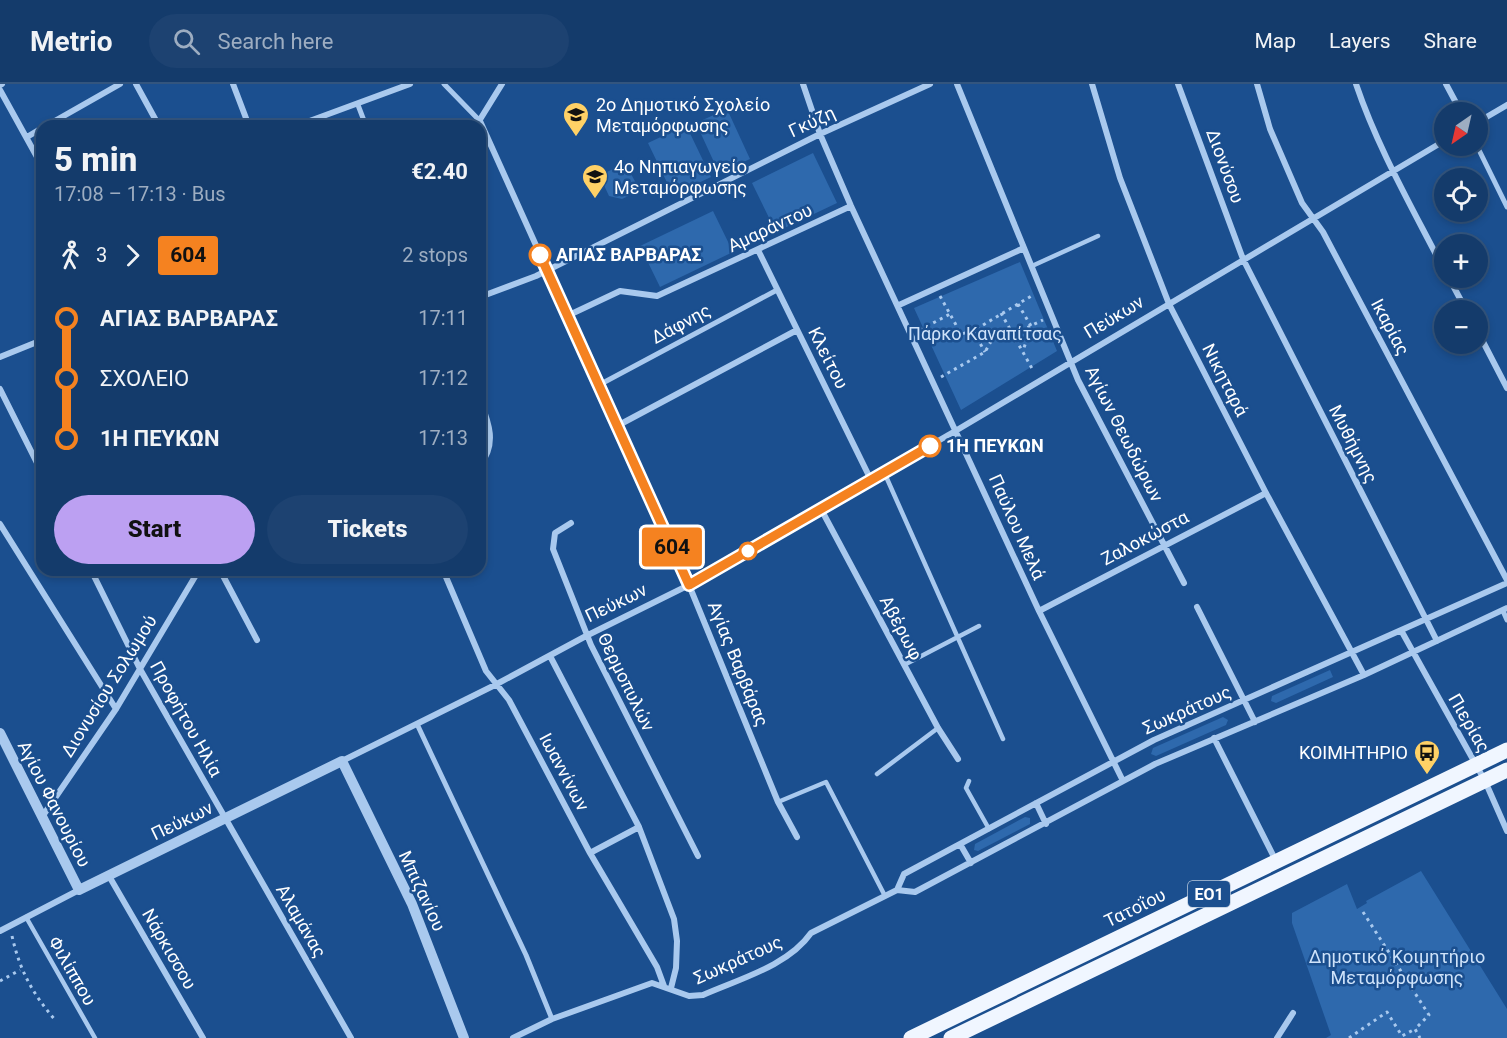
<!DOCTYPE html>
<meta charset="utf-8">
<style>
:root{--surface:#143b6b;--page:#1d4271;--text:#f1f3f6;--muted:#9dadc1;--line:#33557e;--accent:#bca0f2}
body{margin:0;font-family:Roboto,sans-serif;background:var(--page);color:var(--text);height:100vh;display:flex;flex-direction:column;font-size:22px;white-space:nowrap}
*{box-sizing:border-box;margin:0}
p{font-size:20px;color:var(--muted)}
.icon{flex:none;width:33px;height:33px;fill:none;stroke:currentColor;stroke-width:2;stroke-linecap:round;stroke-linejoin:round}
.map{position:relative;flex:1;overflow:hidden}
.sheet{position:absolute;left:36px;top:36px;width:450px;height:456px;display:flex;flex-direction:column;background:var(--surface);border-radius:18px;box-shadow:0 3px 9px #0003,0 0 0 2px var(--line)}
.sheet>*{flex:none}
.badge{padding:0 12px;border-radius:4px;font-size:21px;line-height:39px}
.needle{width:39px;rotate:214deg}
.buttons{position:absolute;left:1434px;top:18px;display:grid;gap:12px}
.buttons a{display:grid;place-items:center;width:54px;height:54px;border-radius:50%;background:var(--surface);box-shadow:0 3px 9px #0003,0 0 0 2px var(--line);font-size:30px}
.map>.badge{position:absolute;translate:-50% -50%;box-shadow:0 0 0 3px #fff}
.legs{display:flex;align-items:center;gap:9px;height:66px;padding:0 18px;font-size:20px}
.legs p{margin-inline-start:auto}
.headline{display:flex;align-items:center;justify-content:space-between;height:102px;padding:0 18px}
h1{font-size:33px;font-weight:800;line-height:45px}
.button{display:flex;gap:12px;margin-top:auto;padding:12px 18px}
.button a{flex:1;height:69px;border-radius:36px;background:var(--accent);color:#111;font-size:24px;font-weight:800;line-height:69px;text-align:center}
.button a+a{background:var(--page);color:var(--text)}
ul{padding:0 18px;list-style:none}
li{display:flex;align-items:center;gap:21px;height:60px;font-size:22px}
li i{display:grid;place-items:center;width:9px;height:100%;margin:0 8px;background:currentColor}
li i::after{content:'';width:15px;height:15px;margin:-8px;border:4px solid;border-radius:50%;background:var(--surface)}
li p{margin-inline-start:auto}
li:first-child i{background:linear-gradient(#0000 50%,currentColor 0)}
li:last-child i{background:linear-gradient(currentColor 50%,#0000 0)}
header{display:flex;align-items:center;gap:36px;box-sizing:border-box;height:84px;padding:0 30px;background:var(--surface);border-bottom:2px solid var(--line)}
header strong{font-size:28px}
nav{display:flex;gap:33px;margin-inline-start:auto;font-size:21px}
.search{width:420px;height:54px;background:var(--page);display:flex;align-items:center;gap:15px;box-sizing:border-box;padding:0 21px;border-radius:33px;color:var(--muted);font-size:22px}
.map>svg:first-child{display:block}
.green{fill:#2e69ad}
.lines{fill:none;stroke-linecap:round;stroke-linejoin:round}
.path{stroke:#a9c9ee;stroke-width:3;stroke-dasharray:3 4.5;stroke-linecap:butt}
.service{stroke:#a9c9ee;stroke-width:4.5}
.pedestrian{stroke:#a9c9ee;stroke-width:5}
.minor{stroke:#a9c9ee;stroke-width:6}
.tertiary{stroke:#a9c9ee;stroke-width:10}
.primary{stroke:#f0f6ff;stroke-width:15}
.line-1-casing{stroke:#fff;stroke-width:14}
.line-1{stroke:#f58220;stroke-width:9}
.stop-1-dot{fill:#fff;stroke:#f58220;stroke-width:3}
.labels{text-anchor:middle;stroke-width:5;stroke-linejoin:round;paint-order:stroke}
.shield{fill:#1b4f8f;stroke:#bbcadd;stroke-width:1.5}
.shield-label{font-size:16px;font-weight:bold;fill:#fff}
.poi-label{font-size:18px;fill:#fff;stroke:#1b4f8f;text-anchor:start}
.street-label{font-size:18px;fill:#fff;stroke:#1b4f8f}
.stop-label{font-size:18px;font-weight:bold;fill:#fff;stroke:#1b4f8f;text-anchor:start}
.park-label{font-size:18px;fill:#cfe3fa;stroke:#1b4f8f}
</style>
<header>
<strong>Metrio</strong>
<div class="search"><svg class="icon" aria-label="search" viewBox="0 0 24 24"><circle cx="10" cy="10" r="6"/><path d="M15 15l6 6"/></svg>Search here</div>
<nav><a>Map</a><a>Layers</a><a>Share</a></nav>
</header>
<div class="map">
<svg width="1507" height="954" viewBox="0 0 1507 954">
<rect width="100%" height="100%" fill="#1b4f8f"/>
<path class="green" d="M727 25 750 75 719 89 696 39Z
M686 41 711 93 673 111 648 59Z
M813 69 837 119 776 148 752 99Z
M625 79 637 101 633 110 622 115 609 112 602 97 605 89Z
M713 127 733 168 660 203 640 162Z
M1020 178 1057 267 961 326 914 224Z
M1330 586 1333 593 1276 619 1271 617 1272 612Z
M1223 633 1228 636 1226 641 1156 672 1151 670 1153 664Z
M1025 733 1030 734V740L978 767 974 766 975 760Z
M1421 787 1507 925V954H1326L1331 951 1292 839V829L1347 800 1357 825 1367 819 1366 817Z"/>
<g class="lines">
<path class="path" d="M940 212 961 250 973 247 1033 211
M1018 220 1031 242 1023 267
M1001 229 1034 288
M920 246 950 230
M973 247 985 268
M1014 250 1043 236
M941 293 985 268 993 254 1010 245
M1363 828 1429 931 1415 945 1420 954
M12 852C20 887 32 909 56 937
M0 897 20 886
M1349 954 1387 928 1402 952 1415 945"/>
<path class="service" d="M1032 182 1098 152
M884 388 1003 655
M904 581 979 542
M877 690 938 644
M969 697 966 704 989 745
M778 718 826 698 885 812
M26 833 95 954"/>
<path class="pedestrian" d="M444 0 480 37
M358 21 366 42
M1477 62 1507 123
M599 301 777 206
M1503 527 1507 536
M417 640 526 871 552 935"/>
<path class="minor" d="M136 0 159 42
M233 0 249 42
M803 0 820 50 851 122 1039 527 1123 697
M957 0 1078 296 1184 499
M1092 0 1120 94 1169 220 1266 409 1364 591
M1178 0 1243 175 1437 557
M1257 0 1270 45 1302 119 1323 148 1507 496
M1356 0C1378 65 1413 125 1444 186
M1446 0 1461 28
M0 1 2 0
M0 6 42 82
M480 37 689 501 778 718 797 753
M1478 38 1507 21
M46 42 120 0
M296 42 410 0
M476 42 502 0
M27 53 42 44
M758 166 871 396
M1449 194 1466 226
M480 213 536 192 820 50 930 0
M899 221 1024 164
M567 232 620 207 657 212 851 122
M1478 248 1507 304
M0 273 42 256
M0 305 42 389
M480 316C489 339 497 360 480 381
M617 342 797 246
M821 425 938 644 958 675
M571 439 555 449 553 465 591 561 698 772
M0 440 116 625
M91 486 140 585 351 954
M220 486 257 556
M443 486 486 587 509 616 590 769 657 883 664 902
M1197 523 1255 638
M1039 527 1266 409
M1402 548 1485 697 1507 747
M550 572 639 743 674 835 677 857 676 884 671 904
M1214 654 1276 777
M342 677 495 601 586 552 689 501 957 346 1444 57
M1036 719 1046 740
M42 733 116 625 199 486
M960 760 971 779
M590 769 639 743
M109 792 203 954
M897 806 904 790 1154 656 1507 499
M0 847 79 806
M513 954 552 935 652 899 689 912 703 911C739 895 788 882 811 849L897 806 915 808 1155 680 1364 591 1507 524
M1277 954 1293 929"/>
<path class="tertiary" d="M0 649 79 806 342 677 412 820 464 954"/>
<path class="primary" d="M911 954 1507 666
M951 954 1507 686"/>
</g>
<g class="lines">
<defs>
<path id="line-1" d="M540 171 689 501 930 362"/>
</defs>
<use href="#line-1" class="line-1-casing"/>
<use href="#line-1" class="line-1"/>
</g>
<defs>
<symbol id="school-pin" viewBox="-11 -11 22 30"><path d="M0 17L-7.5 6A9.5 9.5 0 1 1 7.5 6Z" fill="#ffd166" stroke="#1b4f8f"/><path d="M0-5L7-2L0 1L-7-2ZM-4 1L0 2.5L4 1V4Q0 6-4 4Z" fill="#111"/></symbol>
<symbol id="bus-pin" viewBox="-11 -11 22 30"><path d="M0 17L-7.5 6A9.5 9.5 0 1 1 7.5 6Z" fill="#ffd166" stroke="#1b4f8f"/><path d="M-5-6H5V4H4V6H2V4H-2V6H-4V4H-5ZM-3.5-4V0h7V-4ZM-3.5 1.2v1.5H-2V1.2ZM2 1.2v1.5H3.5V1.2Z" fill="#111"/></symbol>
</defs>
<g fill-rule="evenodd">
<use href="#school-pin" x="561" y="16" width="30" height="40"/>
<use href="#school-pin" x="580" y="78" width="30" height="40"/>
<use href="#bus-pin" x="1412" y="654" width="30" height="40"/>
</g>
<g class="stop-1-dot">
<circle cx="540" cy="171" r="10"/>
<circle cx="930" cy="362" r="10"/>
<circle cx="748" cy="467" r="8"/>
</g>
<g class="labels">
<rect class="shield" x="1188" y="797" width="42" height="26" rx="4.5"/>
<g class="shield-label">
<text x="1209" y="816">ΕΟ1</text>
</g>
<g class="poi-label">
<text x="596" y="27">2ο Δημοτικό Σχολείο<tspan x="596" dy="21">Μεταμόρφωσης</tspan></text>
<text x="614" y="89">4ο Νηπιαγωγείο<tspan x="614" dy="21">Μεταμόρφωσης</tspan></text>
<text x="1408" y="675" text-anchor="end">ΚΟΙΜΗΤΗΡΙΟ</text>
</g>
<g class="street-label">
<text transform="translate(812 38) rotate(-25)" y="6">Γκύζη</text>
<text transform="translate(1225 82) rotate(70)" y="6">Διονύσου</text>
<text transform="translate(770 144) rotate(-25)" y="6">Αμαράντου</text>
<text transform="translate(1114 233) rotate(-31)" y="6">Πεύκων</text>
<text transform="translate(681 240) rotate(-28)" y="6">Δάφνης</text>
<text transform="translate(1390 243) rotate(62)" y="6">Ικαρίας</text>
<text transform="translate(828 274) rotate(63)" y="6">Κλείτου</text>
<text transform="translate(1225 296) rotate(63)" y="6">Νικηταρά</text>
<text transform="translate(1124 350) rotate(63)" y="6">Αγίων Θεωδώρων</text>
<text transform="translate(1353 360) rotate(63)" y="6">Μυθήμνης</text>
<text transform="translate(1017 443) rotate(66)" y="6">Παύλου Μελά</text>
<text transform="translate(1145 454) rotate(-28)" y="6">Ζαλοκώστα</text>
<text transform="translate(616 519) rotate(-26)" y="6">Πεύκων</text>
<text transform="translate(901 544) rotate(62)" y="6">Αβέρωφ</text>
<text transform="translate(738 580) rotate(68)" y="6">Αγίας Βαρβάρας</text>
<text transform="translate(626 598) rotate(64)" y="6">Θερμοπυλών</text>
<text transform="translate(109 602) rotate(-58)" y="6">Διονυσίου Σολωμού</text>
<text transform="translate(1187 626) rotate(-24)" y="6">Σωκράτους</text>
<text transform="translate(186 635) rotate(61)" y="6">Προφήτου Ηλία</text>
<text transform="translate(1469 639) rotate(60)" y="6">Πιερίας</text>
<text transform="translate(564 688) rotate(62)" y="6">Ιωαννίνων</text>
<text transform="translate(54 720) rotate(63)" y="6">Αγίου Φανουρίου</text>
<text transform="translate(182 737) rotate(-26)" y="6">Πεύκων</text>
<text transform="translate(422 807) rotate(65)" y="6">Μπιζανίου</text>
<text transform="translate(1135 824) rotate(-26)" y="6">Τατοΐου</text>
<text transform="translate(301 837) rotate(60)" y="6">Αλαμάνας</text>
<text transform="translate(169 865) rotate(60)" y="6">Νάρκισσου</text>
<text transform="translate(738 876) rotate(-24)" y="6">Σωκράτους</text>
<text transform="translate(72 887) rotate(60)" y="6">Φιλίππου</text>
</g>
<g class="stop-label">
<text x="556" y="177">ΑΓΙΑΣ ΒΑΡΒΑΡΑΣ</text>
<text x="946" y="368">1Η ΠΕΥΚΩΝ</text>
</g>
<g class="park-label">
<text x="985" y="256">Πάρκο Καναπίτσας</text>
<text x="1397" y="879">Δημοτικό Κοιμητήριο<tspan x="1397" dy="21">Μεταμόρφωσης</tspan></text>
</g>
</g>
</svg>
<div class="buttons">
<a><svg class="needle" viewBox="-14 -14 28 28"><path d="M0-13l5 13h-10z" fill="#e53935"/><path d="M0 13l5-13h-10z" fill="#9dadc1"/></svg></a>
<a><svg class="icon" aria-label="locate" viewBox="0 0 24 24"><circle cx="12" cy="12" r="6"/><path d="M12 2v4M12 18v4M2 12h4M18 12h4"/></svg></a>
<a>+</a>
<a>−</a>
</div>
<b class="badge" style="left:672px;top:463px;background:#f58220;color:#111">604</b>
<section class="sheet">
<div class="headline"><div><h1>5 min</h1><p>17:08 – 17:13 · Bus</p></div><b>€2.40</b></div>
<div class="legs"><svg class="icon" aria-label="walk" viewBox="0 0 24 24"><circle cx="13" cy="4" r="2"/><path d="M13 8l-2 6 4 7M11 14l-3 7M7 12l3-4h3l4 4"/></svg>3<svg class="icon" aria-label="forward" viewBox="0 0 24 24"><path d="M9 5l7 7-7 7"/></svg><b class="badge" style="background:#f58220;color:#111">604</b><p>2 stops</p></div>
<ul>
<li><i style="color:#f58220"></i><b>ΑΓΙΑΣ ΒΑΡΒΑΡΑΣ</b><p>17:11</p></li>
<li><i style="color:#f58220"></i><span>ΣΧΟΛΕΙΟ</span><p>17:12</p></li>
<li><i style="color:#f58220"></i><b>1Η ΠΕΥΚΩΝ</b><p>17:13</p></li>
</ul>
<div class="button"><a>Start</a><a>Tickets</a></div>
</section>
</div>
